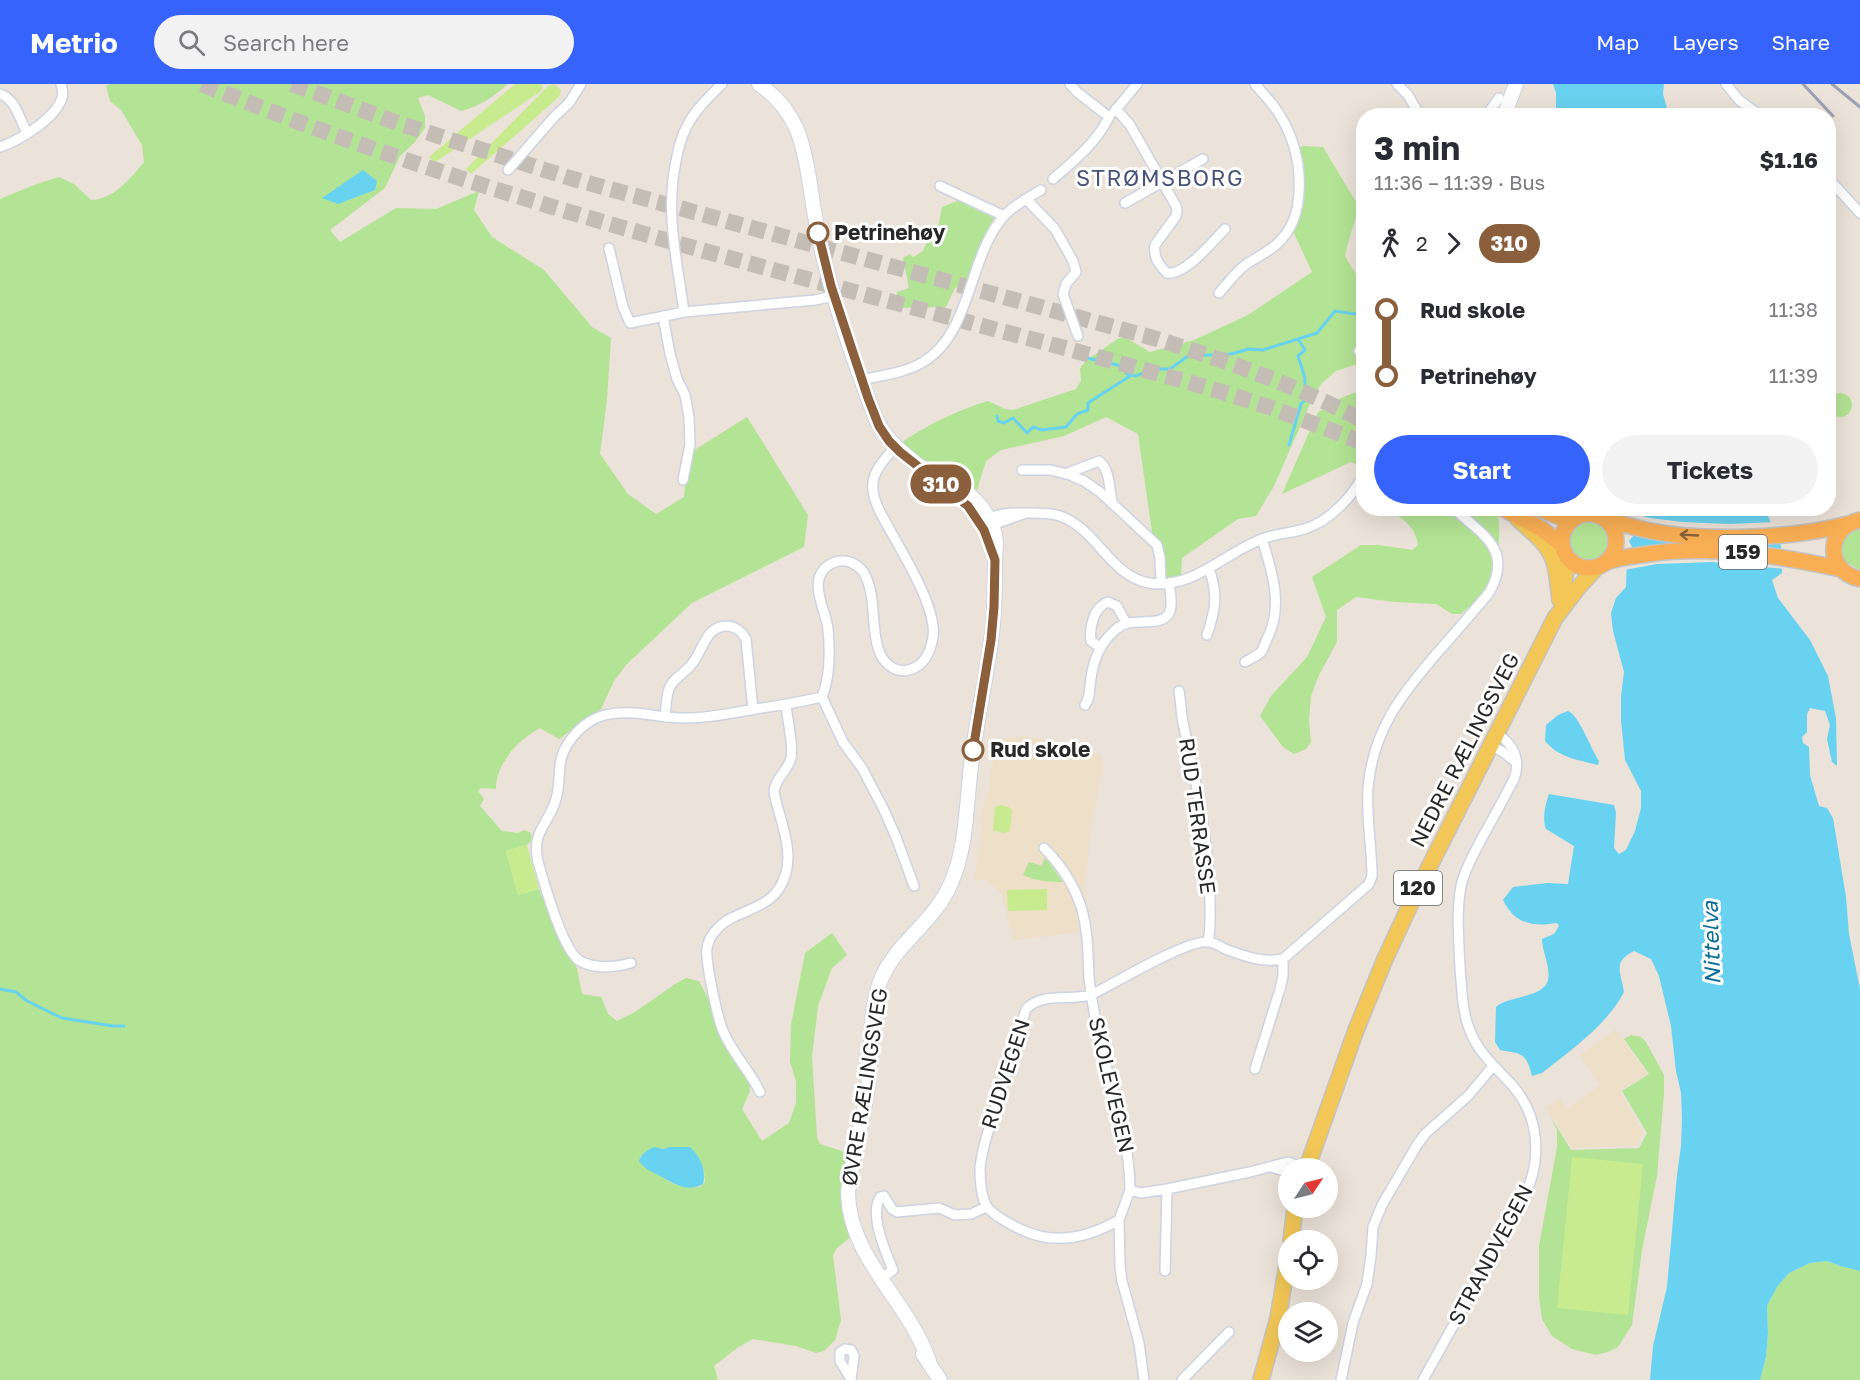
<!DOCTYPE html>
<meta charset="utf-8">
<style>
:root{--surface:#fff;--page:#f2f2f3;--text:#2b2b33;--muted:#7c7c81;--accent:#3563fc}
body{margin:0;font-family:"Golos Text",sans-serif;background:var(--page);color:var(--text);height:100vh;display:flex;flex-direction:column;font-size:22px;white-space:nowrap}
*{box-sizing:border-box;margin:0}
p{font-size:20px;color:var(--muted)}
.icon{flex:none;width:33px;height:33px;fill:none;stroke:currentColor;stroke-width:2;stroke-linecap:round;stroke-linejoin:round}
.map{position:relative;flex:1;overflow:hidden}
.panel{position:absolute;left:1356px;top:24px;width:480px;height:408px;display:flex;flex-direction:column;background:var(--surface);border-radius:24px;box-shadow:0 6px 24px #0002}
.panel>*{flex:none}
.badge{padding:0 12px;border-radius:20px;font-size:21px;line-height:39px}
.needle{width:39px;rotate:55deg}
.controls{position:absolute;left:1278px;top:1074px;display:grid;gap:12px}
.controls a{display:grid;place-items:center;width:60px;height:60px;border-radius:50%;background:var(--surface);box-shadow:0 6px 24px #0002;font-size:30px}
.map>.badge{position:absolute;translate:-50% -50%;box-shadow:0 0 0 3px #fff}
.legs{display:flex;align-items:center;gap:9px;height:66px;padding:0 18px;font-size:20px}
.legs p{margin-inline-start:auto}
.summary{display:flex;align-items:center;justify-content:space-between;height:102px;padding:0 18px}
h1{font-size:33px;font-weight:700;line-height:45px}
.button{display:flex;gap:12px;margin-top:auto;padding:12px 18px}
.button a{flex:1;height:69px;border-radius:36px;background:var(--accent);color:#fff;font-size:24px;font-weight:700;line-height:69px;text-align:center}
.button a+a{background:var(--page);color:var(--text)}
ul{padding:0 18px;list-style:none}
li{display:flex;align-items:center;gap:21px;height:66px;font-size:22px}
li i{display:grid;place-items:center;width:9px;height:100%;margin:0 8px;background:currentColor}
li i::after{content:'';width:15px;height:15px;margin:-8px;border:4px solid;border-radius:50%;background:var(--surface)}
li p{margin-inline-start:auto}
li:first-child i{background:linear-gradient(#0000 50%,currentColor 0)}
li:last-child i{background:linear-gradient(currentColor 50%,#0000 0)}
header{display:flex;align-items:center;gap:36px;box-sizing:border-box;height:84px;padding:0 30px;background:var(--accent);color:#fff}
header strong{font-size:28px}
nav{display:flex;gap:33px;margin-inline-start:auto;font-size:21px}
.search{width:420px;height:54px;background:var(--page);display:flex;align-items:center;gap:15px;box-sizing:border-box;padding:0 21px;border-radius:33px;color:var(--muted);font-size:22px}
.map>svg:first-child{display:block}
.education{fill:#eddfc8}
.green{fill:#b3e394;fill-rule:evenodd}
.pitch{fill:#c8eb8f}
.water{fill:#69d2f0}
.pier{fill:#ebe2d9}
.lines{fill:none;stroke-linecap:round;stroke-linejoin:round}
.stream{stroke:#69d2f0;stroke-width:3}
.motorway-tunnel{stroke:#c4bdb6;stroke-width:16;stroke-dasharray:16 8;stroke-linecap:butt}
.minor-casing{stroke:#ced3e2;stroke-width:12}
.secondary-casing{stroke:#ced3e2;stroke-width:16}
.primary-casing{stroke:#c3c3c3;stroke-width:18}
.trunk-casing{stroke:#c3c3c3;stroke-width:18}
.minor{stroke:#fff;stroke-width:9}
.secondary{stroke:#fff;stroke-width:14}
.primary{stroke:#f2c757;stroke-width:15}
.trunk{stroke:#f8ae54;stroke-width:15}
.rail{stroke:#9ca0b3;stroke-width:3}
.oneway{stroke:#86643c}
.line-1-casing{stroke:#fff;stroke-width:14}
.line-1{stroke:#8b5e3c;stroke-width:9}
.stop-1-dot{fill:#fff;stroke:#8b5e3c;stroke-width:3}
.labels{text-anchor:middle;stroke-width:6;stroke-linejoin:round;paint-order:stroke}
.shield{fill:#fff;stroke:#686868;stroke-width:1.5}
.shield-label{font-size:20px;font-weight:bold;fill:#282828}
.stop-label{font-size:21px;font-weight:bold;fill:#282828;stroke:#fff;text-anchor:start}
.street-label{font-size:21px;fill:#282828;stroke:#fff}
.neighbourhood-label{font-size:22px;letter-spacing:1.5px;fill:#485379;stroke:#fff}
.water-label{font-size:22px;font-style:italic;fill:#0b6f99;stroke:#fff}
</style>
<header>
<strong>Metrio</strong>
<div class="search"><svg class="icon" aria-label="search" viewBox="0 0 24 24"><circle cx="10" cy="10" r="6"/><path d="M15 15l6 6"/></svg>Search here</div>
<nav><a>Map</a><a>Layers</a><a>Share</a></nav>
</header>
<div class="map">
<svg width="1860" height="1296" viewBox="0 0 1860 1296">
<rect width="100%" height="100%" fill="#ebe2d9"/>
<path class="education" d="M1023 652 1077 661 1102 672 1103 687 1093 731 1084 804 1090 846 1013 857 1001 808 986 796H975L981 743 979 735 989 704 994 671 993 656Z
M1616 945 1647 990 1620 1007 1643 1048 1638 1062 1572 1064 1546 1023 1559 1014 1567 1025 1600 1001 1580 971Z"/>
<path class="green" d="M110 0H508C493 13 480 22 461 27L428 11 418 14 425 32V44L415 58 400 72 385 104 330 146 340 158 396 124 436 125 479 107 474 126 492 153 544 186 592 243 611 254 607 315 600 370 628 410 656 430 684 413 688 370 747 333 808 431 804 463 692 519 627 580 614 597 601 625 559 655 540 644C518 656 496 679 496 705L481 704 478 707 484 715 480 722 502 747 518 749 524 746 531 749 532 756 527 761 506 767 518 811 539 805 564 866 577 884 582 910 601 913 608 930 617 937 635 928 675 900 686 894 699 897 749 992 750 1007 742 1025 762 1057 789 1039 796 1019V997L790 978 791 941 805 869 832 849 847 871 832 884 818 922 812 973 817 1053 820 1060 857 1072 853 1151 837 1164 833 1171 841 1236 835 1256 824 1267 816 1269 796 1262 753 1255 737 1264 714 1282 718 1296H0V115C19 107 38 99 59 93L74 100 91 116C113 116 131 94 144 78L142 61 121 26 110 17 106 2ZM682 1063H690L704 1087 705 1098 700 1103C674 1107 657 1090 640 1073L648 1066Z
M1303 62 1323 63 1359 123 1348 159 1345 172 1363 202V278L1336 287 1321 300 1310 320 1274 402 1256 432 1238 435 1182 474 1181 495 1159 497 1138 350 1106 333 1064 352 1001 366 986 377 977 406 969 419 910 370 902 359 905 356C931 339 959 326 988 317L1005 325 1013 326 1076 305 1081 297 1080 284 1088 275 1119 254H1126L1150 268 1194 256 1248 231 1312 188 1293 147 1298 129 1296 65Z
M962 115 976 126 994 133 965 200 955 204 946 223 895 224 897 208 909 204 903 174 910 170 913 173 923 167 926 160 936 154 942 123Z
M1363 305V384L1351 378 1282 410 1318 328 1341 314Z
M1828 321a12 12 0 1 1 24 0a12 12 0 1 1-24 0Z
M1387 425H1497C1502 449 1498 477 1490 500 1486 510 1470 522 1461 530H1452L1436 520 1395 518 1356 513 1337 526V558L1319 591 1311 612 1309 636 1311 658 1306 665 1294 670 1283 663 1260 632 1271 612 1307 573 1326 533 1312 493 1361 461H1379L1412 466 1418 461C1416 442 1401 434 1387 425Z
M1570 457a19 19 0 1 1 38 0a19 19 0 1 1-38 0Z
M1860 444V486L1847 479C1837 465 1843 449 1860 444Z
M1044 775 1048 777 1063 798C1049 798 1036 797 1023 791L1029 778 1042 782Z
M1631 951 1641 953 1646 958 1664 991V1010L1657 1092 1642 1166 1632 1241 1618 1263 1608 1268 1596 1271 1572 1265 1552 1252 1542 1235 1539 1212V1162L1557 1063V1046L1552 1035 1571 1066 1639 1064 1647 1049 1622 1007 1649 990 1624 955Z
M1827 1177 1840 1182 1860 1187V1296H1760L1766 1273 1768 1248 1767 1222 1777 1203 1789 1189 1810 1179Z"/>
<path class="pitch" d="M515 0H541L543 3 540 8 434 79 429 73Z
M554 0 561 6 559 13 471 90 466 85 548 2Z
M1001 721 1009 723 1012 726 1010 747 1003 749 993 746 995 723Z
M527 761 539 805 518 811 506 767Z
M1047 805V826L1008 827 1007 806Z
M1572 1073 1643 1080 1628 1231 1557 1224Z"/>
<path class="water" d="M1553 0H1664L1663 10 1669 31H1561V27L1556 26V9Z
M363 86 377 97 375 106 338 120 322 114Z
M1627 425H1765L1781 462 1782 489 1772 496 1778 514 1810 556 1828 592 1836 634 1837 682 1832 678 1827 655 1830 641 1825 627 1810 624 1807 630V648L1802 653 1803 659 1809 663 1810 691 1819 722 1827 724 1833 734 1846 813 1849 850 1860 905V1187L1840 1182 1827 1177 1810 1179 1789 1189 1777 1203 1767 1222 1768 1248 1766 1273 1760 1296H1650L1653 1262 1667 1203 1677 1091 1681 1062 1682 1034 1681 1009 1676 987 1671 942 1659 892 1651 875 1634 867C1612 878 1621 888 1624 908 1607 941 1571 966 1542 989L1532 992C1526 969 1523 970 1500 966L1495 958 1496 923C1507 912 1544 914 1548 896 1551 883 1542 868 1542 855L1554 850 1559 842 1557 839C1532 843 1515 840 1503 816L1513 803 1548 799 1568 800 1574 762 1546 745C1542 735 1545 721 1549 710L1614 721 1616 729 1614 764 1619 770 1626 766 1635 747 1641 724V707L1625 676 1621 636V612L1624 588 1613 547 1611 529 1616 514 1626 503 1628 450 1626 433Z
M1568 627C1579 631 1591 665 1599 677L1598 681C1579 676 1559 674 1545 657L1546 641 1558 631Z
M655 1063 663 1065 669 1063H690C700 1072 707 1087 703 1100 687 1110 672 1098 658 1091 650 1087 644 1084 639 1077 640 1071 649 1064 655 1063Z"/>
<path class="pier" d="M1624 427 1650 434 1683 438 1729 440 1775 438 1782 456 1634 451 1629 457 1632 463 1637 464 1670 460 1784 467 1785 485 1712 478 1657 480 1624 486 1625 450Z"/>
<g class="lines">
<path class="stream" d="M1087 274 1122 282 1127 290 1136 292 1152 285H1170L1188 272 1231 270 1249 265 1263 266 1317 249 1335 227 1355 230 1364 223
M997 332 998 337 1004 339 1013 334 1027 349 1033 343 1042 346 1066 343 1077 330 1088 326V319L1130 292
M1289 361 1301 320 1305 316V294L1298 272 1305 266 1298 255
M0 905 16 908 27 917 62 934 113 942H124"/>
<path class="motorway-tunnel" d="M202 0C530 135 879 209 1219 307L1272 324 1364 359
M292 0 398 39 570 94 1157 255C1228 277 1297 302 1364 337"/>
<defs>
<path id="minor" d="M1397 0 1408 11 1420 32
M1726 0 1739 16 1761 32
M0 10C15 14 20 36 27 49
M1116 25 1130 41 1176 122 1177 127 1176 132 1155 161C1153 173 1159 181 1167 189 1185 192 1213 157 1225 145
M1114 28 1137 0
M1486 32 1499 14
M0 63C20 56 55 35 62 14 64 9 62 5 61 0
M508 86 554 33 569 19 581 0
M1828 94 1860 129
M1053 95C1075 76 1096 59 1109 33L1077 8 1070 0
M940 102 1004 132
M1026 115 1055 145 1073 177 1076 188 1066 200 1063 210 1078 252
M1125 119 1203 75
M609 164 623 223 630 239 684 228 815 216 834 212
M1219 209C1228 199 1237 186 1248 179 1259 172 1270 167 1279 158 1293 144 1298 128 1299 108 1301 77 1292 46 1273 21 1267 14 1261 7 1255 0
M684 228C677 176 665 129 676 77 678 66 681 53 687 42 695 26 709 13 722 0
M663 232 670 270 677 295 685 311 689 333 690 360 683 396
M1359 267 1364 265
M862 296C882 291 905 289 923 278 972 249 968 172 1004 132 1014 121 1029 113 1041 106
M895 363C887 373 875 384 873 398 871 416 883 433 891 448 905 473 937 525 933 553 931 565 927 577 916 583 899 593 883 581 878 564 871 541 876 515 866 493 863 485 857 481 850 478 841 475 832 478 825 484 809 500 826 527 828 545 830 566 830 593 822 613L843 658 862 684 883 724 896 753 914 802
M1022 386H1051L1070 391 1084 397 1100 408 1157 461 1160 474 1161 500
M1065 390 1099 377C1110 385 1109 404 1112 417
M981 440C995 429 1007 429 1024 429 1036 429 1048 428 1060 432 1096 444 1111 493 1149 499 1193 506 1224 469 1262 455 1283 447 1301 450 1322 437 1340 425 1354 410 1364 390
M987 440 992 441 1023 430
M1207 551C1216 524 1218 511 1209 484
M1101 564 1091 557C1089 543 1094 523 1108 518L1117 522 1126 539
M1245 578C1250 575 1257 572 1261 568 1264 564 1265 559 1267 555 1284 523 1272 487 1262 455
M1179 607C1181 618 1181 629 1183 639 1196 697 1209 757 1210 816 1210 830 1211 844 1208 858
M1085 621C1091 613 1089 604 1091 594 1093 578 1100 560 1112 549 1117 544 1122 540 1128 539 1140 536 1166 542 1170 527 1173 518 1170 508 1169 499
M665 633C666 624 666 613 669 605 672 595 685 589 691 581 703 568 705 541 728 542 737 543 742 548 746 555L753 626
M1490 661 1503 668 1517 679
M1044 764C1061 781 1075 802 1082 826 1088 848 1088 871 1089 894 1091 911 1094 928 1097 944 1108 998 1130 1050 1130 1106L1141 1109 1167 1105 1250 1088 1288 1078 1304 1084
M631 879C615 883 596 886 580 877 563 867 544 799 538 778 531 746 549 741 556 715 562 694 555 678 569 658 578 645 590 635 605 631 632 624 660 635 687 634 710 634 732 629 755 625 777 622 799 618 822 613
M1255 985 1280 905 1283 892V875
M760 1008C750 987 733 970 724 949 718 937 705 877 707 864 709 850 723 837 736 832 760 821 778 817 786 789 793 763 779 734 774 708 775 694 788 687 791 674 794 663 787 634 786 621
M1271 1083 1288 1088
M1130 1106 1119 1136 1120 1182 1122 1197 1139 1259 1144 1296
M1119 1136C1091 1152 1059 1161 1027 1148 1017 1144 991 1131 986 1121 981 1111 980 1095 980 1084 982 1062 991 1039 997 1018 1007 987 1017 956 1026 925 1042 908 1070 917 1091 911 1113 900 1188 855 1208 858 1213 858 1220 862 1225 865 1244 872 1262 879 1283 875L1369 800 1372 792C1372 763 1366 734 1368 704 1373 646 1401 611 1438 568 1455 549 1472 529 1489 509 1514 466 1482 450 1453 424
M1165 1187 1167 1105
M882 1194 893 1186C886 1169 869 1131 880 1113L884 1112 892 1125 897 1128 939 1124 955 1131 971 1130 986 1123
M851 1296 854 1272 851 1266 845 1265 840 1268V1277L851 1295
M1182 1296 1229 1248
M1341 1296 1353 1239 1367 1200 1371 1172 1373 1143 1382 1121 1417 1061 1425 1050 1469 1011 1493 982
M1423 1296 1523 1116C1542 1078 1541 1034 1512 1001 1496 983 1479 970 1470 947 1462 928 1462 905 1460 884 1459 858 1456 828 1461 802 1465 784 1475 768 1483 752 1494 733 1504 714 1514 695 1521 676 1514 660 1496 649"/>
<path id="secondary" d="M759 0C776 12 789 27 797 46 810 79 812 127 821 163 834 220 854 278 875 333 888 360 904 369 925 387
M1504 32 1516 0
M919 382C949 395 981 411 993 444 998 457 995 467 995 480 995 506 995 532 991 557 986 596 977 635 972 674 966 715 968 761 951 799 935 838 894 860 880 898 868 932 873 967 868 1002 863 1038 852 1073 848 1109 849 1174 909 1218 929 1277
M1594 424 1597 431
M1578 432 1579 424
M923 1270 940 1296"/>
<path id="primary" d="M1518 435C1531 447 1549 460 1554 478 1558 490 1558 504 1560 516
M1563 504 1568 475
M1307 1084 1356 946 1385 875 1412 817 1555 534 1577 505 1597 483
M1291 1156 1295 1124
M1261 1296 1278 1234 1288 1175"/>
<path id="trunk" d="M1502 424 1542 445 1562 461
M1537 424 1570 437
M1562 457a27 27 0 1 1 54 0a27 27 0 1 1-54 0Z
M1606 434C1619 439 1632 443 1646 446 1701 458 1793 455 1848 440
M1860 436C1825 443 1825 488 1860 495
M1607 478C1620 473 1634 472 1648 470 1713 461 1777 471 1841 485"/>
</defs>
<use href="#minor" class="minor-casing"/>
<use href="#secondary" class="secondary-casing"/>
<use href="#primary" class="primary-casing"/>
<use href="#trunk" class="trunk-casing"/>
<use href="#minor" class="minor"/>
<use href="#secondary" class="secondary"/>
<use href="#primary" class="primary"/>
<use href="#trunk" class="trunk"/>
<path class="rail" d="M1803 0 1833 32
M1832 0 1860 23"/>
</g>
<defs><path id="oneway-shaft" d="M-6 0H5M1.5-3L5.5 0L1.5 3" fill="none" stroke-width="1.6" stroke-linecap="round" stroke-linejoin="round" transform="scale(1.5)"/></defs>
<use class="oneway" href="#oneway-shaft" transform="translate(1689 451) rotate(-177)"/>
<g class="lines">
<defs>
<path id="line-1" d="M818 149 831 202 868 314 879 342 889 357 900 368 968 422 984 446 995 476 994 523 991 556 973 666"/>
</defs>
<use href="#line-1" class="line-1-casing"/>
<use href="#line-1" class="line-1"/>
</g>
<g class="stop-1-dot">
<circle cx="818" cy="149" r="10"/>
<circle cx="973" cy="666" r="10"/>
</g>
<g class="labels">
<g class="shield">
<rect x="1719" y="451" width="48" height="34" rx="4.5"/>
<rect x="1394" y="787" width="48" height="34" rx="4.5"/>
</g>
<g class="shield-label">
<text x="1743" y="475">159</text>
<text x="1418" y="811">120</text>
</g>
<g class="stop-label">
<text x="834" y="156">Petrinehøy</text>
<text x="990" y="673">Rud skole</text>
</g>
<g class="street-label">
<text transform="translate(1465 666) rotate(-63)" y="7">NEDRE RÆLINGSVEG</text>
<text transform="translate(1197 732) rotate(82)" y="7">RUD TERRASSE</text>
<text transform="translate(1006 990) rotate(-72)" y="7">RUDVEGEN</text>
<text transform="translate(1111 1001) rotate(77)" y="7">SKOLEVEGEN</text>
<text transform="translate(865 1003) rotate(-81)" y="7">ØVRE RÆLINGSVEG</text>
<text transform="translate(1491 1171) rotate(-62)" y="7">STRANDVEGEN</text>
</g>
<g class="neighbourhood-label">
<text x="1160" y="102">STRØMSBORG</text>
</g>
<g class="water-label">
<text transform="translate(1711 859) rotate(-92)" y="8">Nittelva</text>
</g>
</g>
</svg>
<div class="controls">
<a><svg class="needle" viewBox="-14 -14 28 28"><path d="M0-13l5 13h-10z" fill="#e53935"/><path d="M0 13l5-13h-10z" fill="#7c7c81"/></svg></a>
<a><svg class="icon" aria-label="locate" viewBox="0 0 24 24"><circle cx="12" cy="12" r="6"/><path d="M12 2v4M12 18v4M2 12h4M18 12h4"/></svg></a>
<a><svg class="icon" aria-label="layers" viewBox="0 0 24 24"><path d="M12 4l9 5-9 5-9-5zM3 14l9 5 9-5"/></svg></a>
</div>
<b class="badge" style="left:941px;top:400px;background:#8b5e3c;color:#fff">310</b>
<section class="panel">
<div class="summary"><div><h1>3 min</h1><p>11:36 – 11:39 · Bus</p></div><b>$1.16</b></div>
<div class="legs"><svg class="icon" aria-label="walk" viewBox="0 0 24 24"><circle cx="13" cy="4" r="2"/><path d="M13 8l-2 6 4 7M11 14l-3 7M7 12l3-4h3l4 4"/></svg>2<svg class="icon" aria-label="forward" viewBox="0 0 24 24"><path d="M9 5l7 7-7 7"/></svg><b class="badge" style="background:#8b5e3c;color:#fff">310</b></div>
<ul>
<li><i style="color:#8b5e3c"></i><b>Rud skole</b><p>11:38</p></li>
<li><i style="color:#8b5e3c"></i><b>Petrinehøy</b><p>11:39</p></li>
</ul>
<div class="button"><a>Start</a><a>Tickets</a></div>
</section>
</div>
